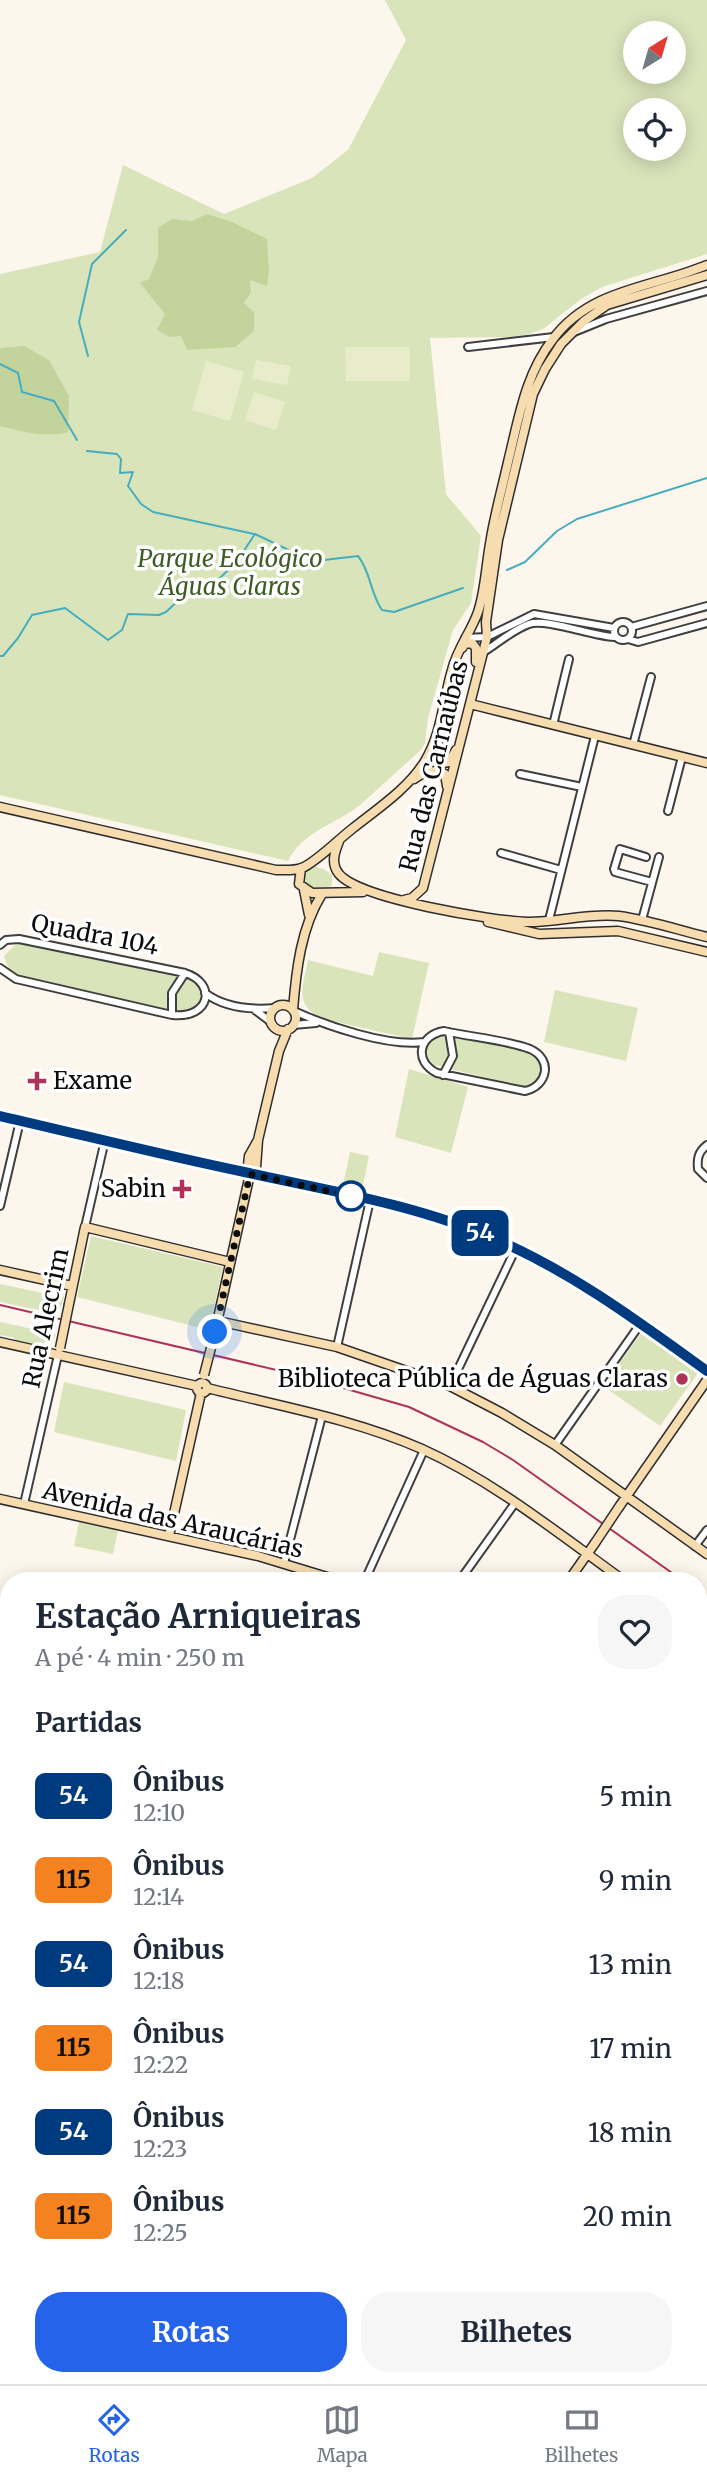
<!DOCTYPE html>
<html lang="pt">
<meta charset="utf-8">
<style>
:root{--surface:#fff;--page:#f6f6f7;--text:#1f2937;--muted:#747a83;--line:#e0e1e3;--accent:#2563eb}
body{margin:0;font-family:Merriweather,serif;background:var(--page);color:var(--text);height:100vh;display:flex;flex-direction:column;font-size:26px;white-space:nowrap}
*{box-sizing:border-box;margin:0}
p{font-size:23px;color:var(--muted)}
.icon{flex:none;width:38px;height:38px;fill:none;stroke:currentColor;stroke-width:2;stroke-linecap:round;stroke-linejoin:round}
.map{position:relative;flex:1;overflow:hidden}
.panel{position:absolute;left:0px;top:1572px;width:707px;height:814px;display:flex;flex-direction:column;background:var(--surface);border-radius:28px 28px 0 0;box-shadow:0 4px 18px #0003}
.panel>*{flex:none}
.badge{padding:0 14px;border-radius:10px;font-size:24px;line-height:46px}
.needle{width:46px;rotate:37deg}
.fabs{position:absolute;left:623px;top:21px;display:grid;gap:14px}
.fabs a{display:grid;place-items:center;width:63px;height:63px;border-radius:50%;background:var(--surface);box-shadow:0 4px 18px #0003;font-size:35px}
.you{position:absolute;width:35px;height:35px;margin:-18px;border:5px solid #fff;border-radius:50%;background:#1a73e8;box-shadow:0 0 0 10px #1a73e833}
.map>.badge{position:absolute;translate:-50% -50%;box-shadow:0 0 0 4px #fff}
h2{padding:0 35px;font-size:26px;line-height:63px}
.round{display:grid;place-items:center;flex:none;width:74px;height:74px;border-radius:28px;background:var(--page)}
.overview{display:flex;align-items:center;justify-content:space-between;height:119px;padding:0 35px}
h1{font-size:33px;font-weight:700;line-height:52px}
.action{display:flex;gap:14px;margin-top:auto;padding:14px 35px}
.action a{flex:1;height:80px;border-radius:28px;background:var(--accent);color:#fff;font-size:28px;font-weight:700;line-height:80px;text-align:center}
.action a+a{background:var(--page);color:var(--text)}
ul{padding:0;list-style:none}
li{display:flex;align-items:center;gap:21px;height:84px;padding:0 35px}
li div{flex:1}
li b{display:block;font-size:26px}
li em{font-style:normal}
li .badge{min-width:77px;font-weight:700;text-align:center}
.tabs{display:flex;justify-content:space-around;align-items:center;height:98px;border-top:2px solid var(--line);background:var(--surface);font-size:19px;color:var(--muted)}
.tabs a{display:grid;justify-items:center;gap:4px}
.tabs .on{color:var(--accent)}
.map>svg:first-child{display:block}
.green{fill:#dae4bb;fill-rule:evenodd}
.forest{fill:#c3d39c}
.pitch{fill:#e9eccb}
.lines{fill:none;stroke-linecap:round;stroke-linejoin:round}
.stream{stroke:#46adbe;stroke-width:2}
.street-casing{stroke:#3f3f3f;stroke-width:10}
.secondary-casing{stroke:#2e2e2e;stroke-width:11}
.street{stroke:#fff;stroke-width:6}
.secondary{stroke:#f6dcaf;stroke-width:8}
.rail{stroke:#ad3358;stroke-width:2}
.secondary-bridge-casing{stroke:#2e2e2e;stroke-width:11;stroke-linecap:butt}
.secondary-bridge{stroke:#f6dcaf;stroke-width:8}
.line-casing{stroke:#fff;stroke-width:16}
.line{stroke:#003b80;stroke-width:10}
.walk{stroke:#0c0c0c;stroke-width:7;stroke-dasharray:0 12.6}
.poi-dot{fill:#ad3358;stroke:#fff;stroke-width:2.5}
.stop-dot{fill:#fff;stroke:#003b80;stroke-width:3.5}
.labels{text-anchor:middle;stroke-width:7;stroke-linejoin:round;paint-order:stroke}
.park-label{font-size:24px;font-style:italic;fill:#3e5d24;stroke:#fff}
.street-label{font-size:24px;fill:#0c0c0c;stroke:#fff}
.poi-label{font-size:24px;fill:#0c0c0c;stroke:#fff;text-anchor:end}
</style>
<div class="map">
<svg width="707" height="2384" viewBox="0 0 707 2384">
<rect width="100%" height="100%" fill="#fdf6ed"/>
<path class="green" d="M385 0H707V254L602 287 581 299 543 329 520 337 430 338 446 494 481 536 471 603 453 630 428 718 425 743 421 750C400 768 381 787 360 805 336 824 302 832 288 861L0 795V274L100 252 123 165 224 214 312 178 348 150 406 40ZM635 33H674V72H635ZM635 110H674V149H635Z
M316 867 324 869 332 875V885L326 890 312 891 301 881 307 869Z
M21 943 192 980 201 989 204 999 191 1014 175 1013 19 976C9 972 7 966 4 956L15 945Z
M379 952 429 963 412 1039 323 1019C293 1005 303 988 308 960L373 976Z
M555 990 638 1008 626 1061 544 1042Z
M445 1033 529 1052C547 1063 546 1075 530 1087L522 1086 434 1065C418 1048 426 1039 445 1033Z
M409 1069 468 1087 451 1153 395 1137Z
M350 1152 369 1156 362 1190 343 1185Z
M91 1236 223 1267 209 1330 77 1297Z
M0 1284 52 1295 59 1293 63 1294 64 1298 58 1314 0 1302Z
M0 1322 56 1334 49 1350 14 1342V1338L0 1335Z
M642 1332 698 1373 660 1426 603 1386Z
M64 1382 186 1410 176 1461 54 1432Z
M79 1522 118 1530 113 1554 74 1546Z
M0 1839 9 1841V2027L0 2023Z
M707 1948V2239L698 2237V1960Z"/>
<path class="forest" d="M207 214 232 222 267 239 269 270 267 286 250 280 251 292 244 303 254 312V331L235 347 187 350 181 336 170 337 157 330 165 314 140 283 149 279 158 257V228L172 219 192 221Z
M24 346 49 360 69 396 68 432C46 438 22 432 0 426V348Z"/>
<path class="pitch" d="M345 347H410V381H346Z
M256 360 291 366 287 385 252 379Z
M206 361 244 372 230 421 192 410Z
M254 392 285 402 276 430 245 420Z"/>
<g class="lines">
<path class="stream" d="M88 356 79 322 92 264 126 230
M0 364 18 373 22 392 54 401 77 440
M87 451 117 454 121 459 120 473 133 472 128 486 141 504 153 512 254 534
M507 570 525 562 557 531 577 519 707 478
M0 656H3L18 638 32 615 65 608 108 640 122 630 128 614 159 615 166 612 185 594 214 584 237 561 255 534 299 555 324 560 358 556C371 572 370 593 382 610L394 612 463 588"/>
<defs>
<path id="street" d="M574 332 606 319 707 291
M468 347 554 337
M614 631a9 9 0 1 1 18 0a9 9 0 1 1-18 0Z
M631 627 707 606
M465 638 487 637 534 614 614 628
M628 639 638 642 707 623
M482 653C497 644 512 630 529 624 546 618 592 636 614 637
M553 725 569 659
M633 745 651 677
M520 774 582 787
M668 811 682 757
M501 853 561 870
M646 857 620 849 614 869 615 872 652 882
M549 920 595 736
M642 920 659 857
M0 945 6 940 19 939 185 973C217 983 211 1019 172 1015L16 979 0 968
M205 993C225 1008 251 1010 275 1008
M255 1010 271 1022
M294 1011C327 1026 388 1047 424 1042
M172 1015V993L185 973
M293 1025 316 1023
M444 1031C470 1037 507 1040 530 1049 553 1059 548 1086 525 1091L437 1073C413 1061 419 1035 444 1031Z
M443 1075 453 1056 449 1032
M707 1145C698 1152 697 1159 698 1169L707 1178
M0 1206 20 1121
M85 1227 105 1140
M337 1347 370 1200
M450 1386 516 1248
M555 1445 641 1323
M24 1504 58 1355
M695 1546 707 1530
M284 1563 322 1416
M365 1580 424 1450
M460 1580 515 1503
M0 1676 9 1680
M698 1700 707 1687
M0 1713 9 1709
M698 1828 707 1820
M0 2226 9 2193
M393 2383 394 2380 403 2376
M28 2384 30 2376
M191 2384 192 2376
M287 2384 289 2376"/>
<path id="secondary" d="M462 648 465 644 472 643 476 648V662
M470 704 707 763
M438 744 436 757 443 763 449 762 456 750
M414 779C425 771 433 769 445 774L447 786
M0 807 276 870C284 870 294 871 302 868 316 862 339 839 352 829 377 809 408 789 425 761 442 733 443 700 452 670 457 649 471 632 478 612 485 592 486 566 490 544 494 517 502 489 508 462 519 418 525 375 553 339 591 288 653 288 707 265
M340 839C335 851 330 863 339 874 359 899 494 921 528 922 559 922 588 913 619 916 649 920 678 930 707 937
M301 868 299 884 312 893 363 892
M304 890 309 915
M404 900 412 898 423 888 487 637 486 622 498 540 533 394 545 369 561 344 584 321 607 305 707 275
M488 922 539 934 618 931 707 952
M270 1018a13 13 0 1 1 26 0a13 13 0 1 1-26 0Z
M293 1010C296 971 301 927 322 894
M0 1116C85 1135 169 1157 254 1175 334 1191 419 1206 495 1239 572 1272 639 1322 707 1371
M250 1174 248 1165 249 1156 258 1140 279 1051 288 1029
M0 1270 72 1286
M69 1304 85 1227 230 1262
M218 1321 337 1347 450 1386 502 1413 555 1445 707 1554
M214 1336 250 1174 256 1167 258 1140
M0 1342 197 1386
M197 1388a5 5 0 1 1 10 0a5 5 0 1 1-10 0Z
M207 1388C279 1406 354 1419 422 1449 495 1482 559 1534 623 1580
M0 1499 258 1556 337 1580
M619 1507 707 1380
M169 1536 201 1393
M569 1580 595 1543
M698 1634 707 1640
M698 1834 707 1845
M0 2030 9 2034
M698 2245 707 2247"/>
</defs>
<use href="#street" class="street-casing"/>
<use href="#secondary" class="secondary-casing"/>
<use href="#street" class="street"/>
<use href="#secondary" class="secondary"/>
<path class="rail" d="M0 1305 298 1375 409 1407 483 1442 513 1460 682 1580
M698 1596 707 1603"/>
<defs>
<path id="secondary-bridge" d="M60 1348 69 1304
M204 1375 214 1336
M595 1543 619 1507"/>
</defs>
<use href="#secondary-bridge" class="secondary-bridge-casing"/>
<use href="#secondary-bridge" class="secondary-bridge"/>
</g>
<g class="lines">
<defs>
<path id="line" d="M0 1116C83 1135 166 1156 249 1173 331 1191 418 1205 495 1239 572 1272 639 1322 707 1371"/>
</defs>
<use href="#line" class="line-casing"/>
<use href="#line" class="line"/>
<path class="walk" d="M215 1332 250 1174 351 1196"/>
</g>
<g class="poi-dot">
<path d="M33.5 1070.5h7v7h7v7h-7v7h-7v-7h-7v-7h7z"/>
<path d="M178.5 1178.5h7v7h7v7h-7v7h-7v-7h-7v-7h7z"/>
<circle cx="682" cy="1379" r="7"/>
</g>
<circle class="stop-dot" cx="351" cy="1196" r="14"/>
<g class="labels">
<g class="park-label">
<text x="230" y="567">Parque Ecológico<tspan x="230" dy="28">Águas Claras</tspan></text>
</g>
<g class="street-label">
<text transform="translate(434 766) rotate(-76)" y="8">Rua das Carnaúbas</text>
<text transform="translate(95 935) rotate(11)" y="8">Quadra 104</text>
<text transform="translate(46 1318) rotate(-78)" y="8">Rua Alecrim</text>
<text transform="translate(173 1520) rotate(13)" y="8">Avenida das Araucárias</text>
</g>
<g class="poi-label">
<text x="53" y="1089" text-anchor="start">Exame</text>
<text x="166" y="1197">Sabin</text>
<text x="668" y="1387">Biblioteca Pública de Águas Claras</text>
</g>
</g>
</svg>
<div class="fabs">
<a><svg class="needle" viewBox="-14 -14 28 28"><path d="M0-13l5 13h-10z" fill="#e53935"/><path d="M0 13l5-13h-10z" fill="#747a83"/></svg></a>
<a><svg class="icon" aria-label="locate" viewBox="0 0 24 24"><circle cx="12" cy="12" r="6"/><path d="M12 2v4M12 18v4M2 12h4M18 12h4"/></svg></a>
</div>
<div class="you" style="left:215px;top:1332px"></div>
<b class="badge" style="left:480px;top:1233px;background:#003b80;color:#fff">54</b>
<section class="panel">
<div class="overview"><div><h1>Estação Arniqueiras</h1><p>A pé · 4 min · 250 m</p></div><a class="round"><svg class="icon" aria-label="heart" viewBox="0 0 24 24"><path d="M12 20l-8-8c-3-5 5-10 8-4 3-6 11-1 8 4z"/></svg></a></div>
<h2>Partidas</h2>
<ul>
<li><span class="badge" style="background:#003b80;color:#fff">54</span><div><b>Ônibus</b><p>12:10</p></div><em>5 min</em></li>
<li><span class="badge" style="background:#f58220;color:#111">115</span><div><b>Ônibus</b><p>12:14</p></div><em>9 min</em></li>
<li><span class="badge" style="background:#003b80;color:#fff">54</span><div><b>Ônibus</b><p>12:18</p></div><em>13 min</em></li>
<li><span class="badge" style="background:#f58220;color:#111">115</span><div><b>Ônibus</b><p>12:22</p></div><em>17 min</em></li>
<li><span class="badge" style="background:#003b80;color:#fff">54</span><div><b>Ônibus</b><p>12:23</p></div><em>18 min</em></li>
<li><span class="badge" style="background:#f58220;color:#111">115</span><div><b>Ônibus</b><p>12:25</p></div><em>20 min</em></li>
</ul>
<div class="action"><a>Rotas</a><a>Bilhetes</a></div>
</section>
</div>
<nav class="tabs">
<a class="on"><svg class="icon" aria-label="directions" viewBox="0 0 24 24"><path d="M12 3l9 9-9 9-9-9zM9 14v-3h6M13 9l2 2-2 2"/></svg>Rotas</a>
<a><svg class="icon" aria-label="map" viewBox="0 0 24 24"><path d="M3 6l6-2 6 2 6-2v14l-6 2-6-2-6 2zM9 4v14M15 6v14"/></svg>Mapa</a>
<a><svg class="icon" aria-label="tickets" viewBox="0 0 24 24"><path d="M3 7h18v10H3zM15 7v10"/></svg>Bilhetes</a>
</nav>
